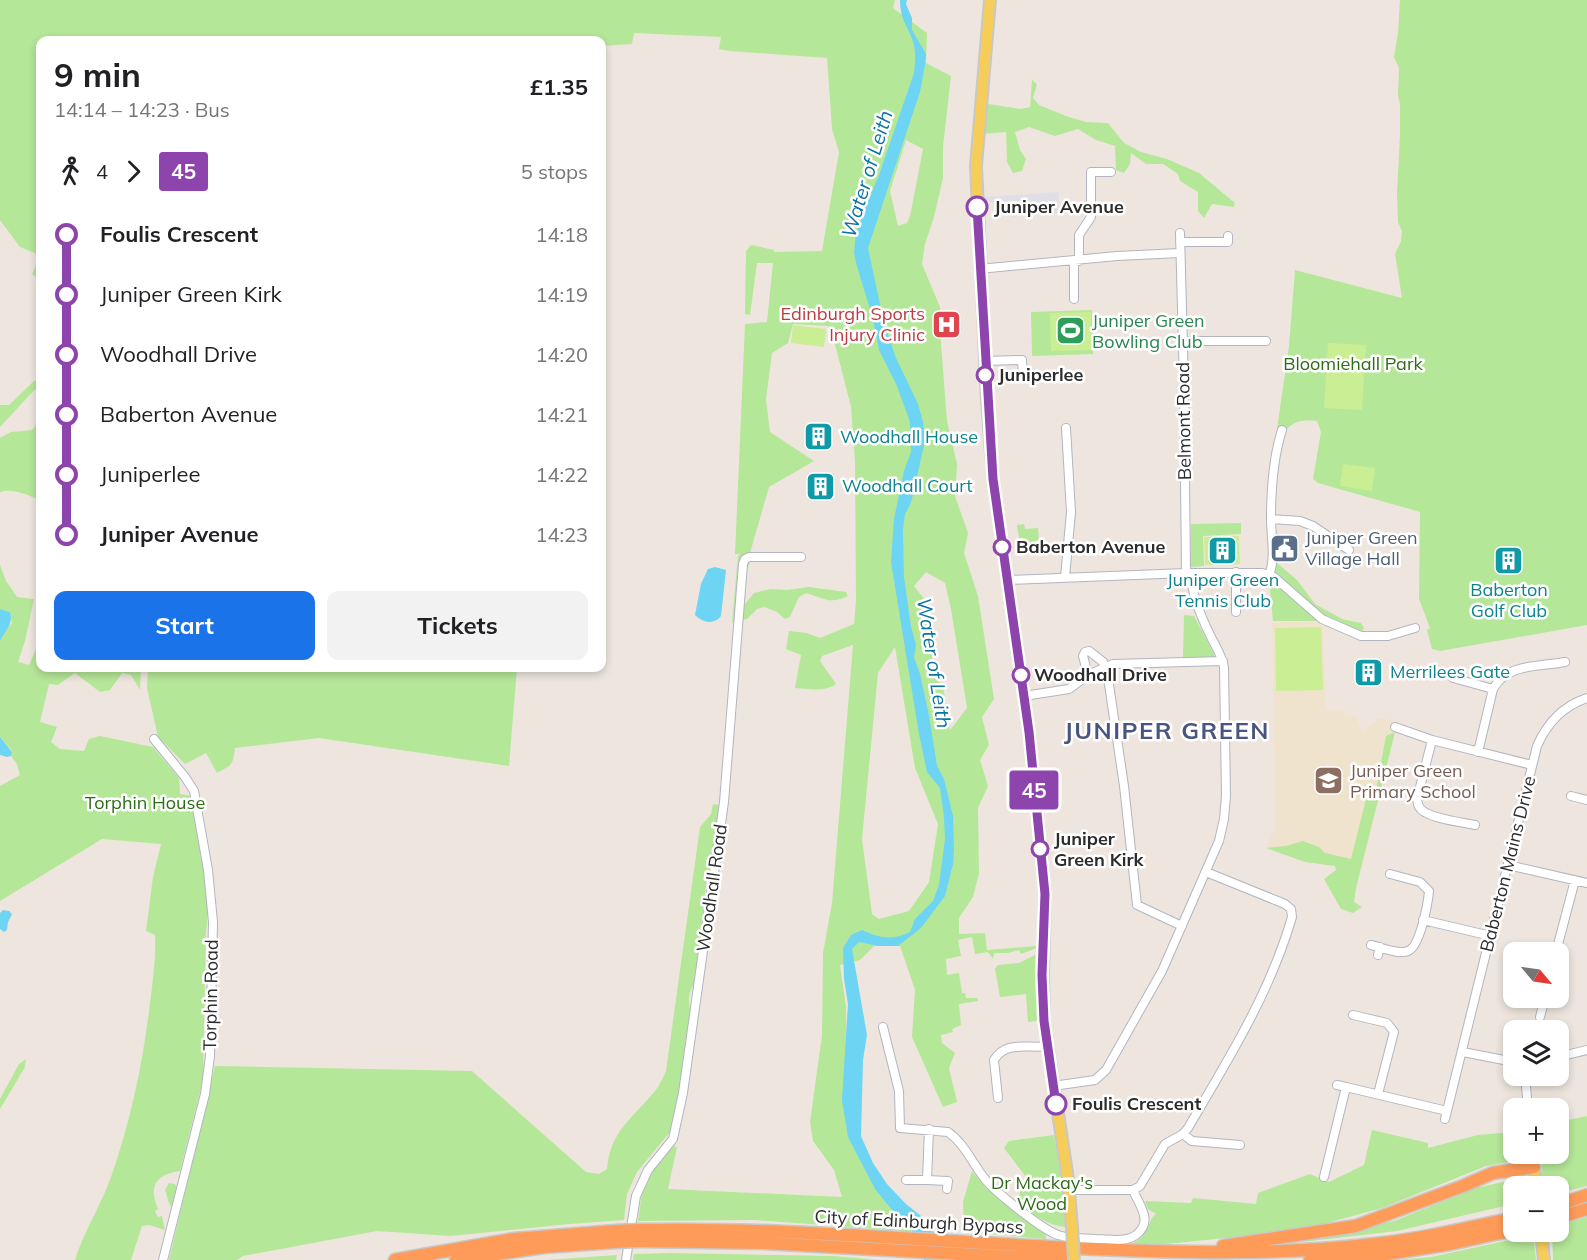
<!DOCTYPE html>
<meta charset="utf-8">
<style>
:root{--surface:#fff;--page:#f2f2f2;--text:#202124;--muted:#757577;--accent:#1a73e8}
body{margin:0;font-family:Mulish,sans-serif;background:var(--page);color:var(--text);height:100vh;display:flex;flex-direction:column;font-size:22px;white-space:nowrap}
*{box-sizing:border-box;margin:0}
p{font-size:20px;color:var(--muted)}
.icon{flex:none;width:33px;height:33px;fill:none;stroke:currentColor;stroke-width:2;stroke-linecap:round;stroke-linejoin:round}
.map{position:relative;flex:1;overflow:hidden}
.panel{position:absolute;left:36px;top:36px;width:570px;height:636px;display:flex;flex-direction:column;background:var(--surface);border-radius:12px;box-shadow:0 3px 9px #0003}
.panel>*{flex:none}
.badge{padding:0 12px;border-radius:4px;font-size:21px;line-height:39px}
.needle{width:39px;rotate:119deg}
.fabs{position:absolute;left:1503px;top:942px;display:grid;gap:12px}
.fabs a{display:grid;place-items:center;width:66px;height:66px;border-radius:12px;background:var(--surface);box-shadow:0 3px 9px #0003;font-size:30px}
.map>.badge{position:absolute;translate:-50% -50%;box-shadow:0 0 0 3px #fff}
.legs{display:flex;align-items:center;gap:9px;height:66px;padding:0 18px;font-size:20px}
.legs p{margin-inline-start:auto}
.overview{display:flex;align-items:center;justify-content:space-between;height:102px;padding:0 18px}
h1{font-size:33px;font-weight:700;line-height:45px}
.button{display:flex;gap:12px;margin-top:auto;padding:12px 18px}
.button a{flex:1;height:69px;border-radius:12px;background:var(--accent);color:#fff;font-size:24px;font-weight:700;line-height:69px;text-align:center}
.button a+a{background:var(--page);color:var(--text)}
ul{padding:0 18px;list-style:none}
li{display:flex;align-items:center;gap:21px;height:60px;font-size:22px}
li i{display:grid;place-items:center;width:9px;height:100%;margin:0 8px;background:currentColor}
li i::after{content:'';width:15px;height:15px;margin:-8px;border:4px solid;border-radius:50%;background:var(--surface)}
li p{margin-inline-start:auto}
li:first-child i{background:linear-gradient(#0000 50%,currentColor 0)}
li:last-child i{background:linear-gradient(currentColor 50%,#0000 0)}
.map>svg:first-child{display:block}
.industrial{fill:#e0dee6}
.education{fill:#f0e3cd}
.green{fill:#b5e798;fill-rule:evenodd}
.pitch{fill:#caee94}
.water{fill:#6dd4f4}
.lines{fill:none;stroke-linecap:round;stroke-linejoin:round}
.minor-casing{stroke:#b2b5c0;stroke-width:10}
.major-casing{stroke:#c8c8c8;stroke-width:14}
.highway-casing{stroke:#c8c8c8;stroke-width:15}
.minor{stroke:#fff;stroke-width:8}
.major{stroke:#f7cd5a;stroke-width:10}
.highway{stroke:#ff9b58;stroke-width:12}
.major-bridge-casing{stroke:#c8c8c8;stroke-width:14;stroke-linecap:butt}
.highway-bridge-casing{stroke:#c8c8c8;stroke-width:15;stroke-linecap:butt}
.major-bridge{stroke:#f7cd5a;stroke-width:10}
.highway-bridge{stroke:#ff9b58;stroke-width:12}
.line-1-casing{stroke:#fff;stroke-width:14}
.line-1{stroke:#8e44ad;stroke-width:9}
.stop-1-dot{fill:#fff;stroke:#8e44ad;stroke-width:3}
.labels{text-anchor:middle;stroke-width:5;stroke-linejoin:round;paint-order:stroke}
.stop-label{font-size:18px;font-weight:bold;fill:#2c2c2c;stroke:#fff;text-anchor:start}
.health-label{font-size:18px;fill:#be3a42;stroke:#fff;text-anchor:end}
.leisure-label{font-size:18px;fill:#27864d;stroke:#fff;text-anchor:start}
.park-label{font-size:18px;fill:#2c6d17;stroke:#fff}
.street-label{font-size:18px;fill:#2c2c2c;stroke:#fff}
.culture-label{font-size:18px;fill:#0d838f;stroke:#fff;text-anchor:start}
.service-label{font-size:18px;fill:#4e5e75;stroke:#fff;text-anchor:start}
.education-label{font-size:18px;fill:#785e54;stroke:#fff;text-anchor:start}
.water-label{font-size:20px;font-style:italic;fill:#0873a4;stroke:#fff}
.district-label{font-size:24px;font-weight:bold;letter-spacing:1.5px;fill:#4a557f;stroke:#fff}
</style>
<div class="map">
<svg width="1587" height="1260" viewBox="0 0 1587 1260">
<rect width="100%" height="100%" fill="#eee6de"/>
<path class="industrial" d="M1059 192 1058 213 1011 217V210L1006 211V203L982 202V197Z"/>
<path class="education" d="M1311 621 1323 627 1326 710H1345L1344 716 1358 717V724L1364 730 1378 719H1387L1392 721 1391 730 1395 732 1362 870 1266 848 1275 829 1272 623Z"/>
<path class="green" d="M0 0H895L893 8 927 33 926 63 951 76 943 147V178L934 217 925 244 922 264 940 307 941 344 947 421 957 464 955 496 968 533 964 553 978 596 994 699 982 717 989 745 980 760 988 786 978 808 979 873 973 897 959 918V934L985 933 987 950 1037 946V948L1021 954 1019 950 1008 953H994L993 959 988 952 975 954 972 937 958 940 961 956 946 959 947 975 959 973 962 993H965L966 998H977L978 1001 959 1004 961 1025 952 1029 953 1032 941 1035 942 1043 955 1053 949 1068 957 1102 943 1107 912 1037 915 990 900 946H874L860 960 840 965 846 1007 847 1076 866 1172 891 1209 917 1232 754 1220 638 1221 642 1192 654 1169 674 1146 677 1147 668 1189 842 1197 834 1170 813 1141 810 1122 822 1035 823 953 832 903 853 645 822 656 820 661 836 684C826 692 808 689 795 688L801 655 786 649 789 631 807 633 820 638 854 624 856 601 855 462 851 407 836 348 828 326 793 324 788 343 772 353 766 399 770 432 814 461 769 487 750 553 744 554 750 562 742 582 745 604 754 593 770 589 787 590 809 587 846 592 848 596C830 605 824 598 806 593L799 597 790 617 785 619 777 612 764 607 757 609 747 619 732 622 738 556 741 554H735L745 324 767 322 773 263H757L750 315 745 314 746 251 751 245 774 250V252L822 251 839 152 832 129 827 58 730 51 719 49 721 37 634 33 632 44 602 46V40H40V280L32 274 38 261 37 254 20 247 0 220ZM906 140 923 149 910 216 907 223 898 226 890 191ZM926 572 945 583 951 609 967 708 950 730 943 686 933 676 929 605 914 586ZM895 647 915 768 938 824 929 882 909 911 879 919 872 914 862 839 878 673Z
M1400 0H1587V625L1440 651 1432 649 1427 630 1430 628 1419 599 1420 512 1318 483 1313 479 1321 432 1317 421C1303 420 1295 420 1285 431L1277 429 1289 346 1295 270 1402 298 1395 254 1401 241 1402 231 1398 222 1397 194 1400 135V105L1398 95 1399 68 1394 57 1398 33Z
M1032 80 1037 84 1033 98 1039 105 1066 116 1086 122 1108 123 1124 143 1141 152 1167 159 1199 173 1235 203 1234 207 1212 204 1204 218 1198 211V192L1180 181 1178 174 1163 164H1146L1131 153 1130 164 1124 173 1116 170 1115 146 1096 140 1078 129 1055 136 1029 127 1015 132 1020 150 1026 159 1022 171 1013 173 1007 162 1006 132 982 134 988 104 1021 109 1030 107Z
M1092 310 1093 354 1032 356 1031 312Z
M34 381H40V384L0 427V405H9Z
M38 423H40V501C29 495 13 488 0 492V438L11 432 32 430Z
M1241 523V534L1203 536 1204 566 1191 567V524Z
M1024 524 1025 529 1038 528 1039 540 1035 541V547L1024 548 1023 538H1019L1017 525Z
M1277 563 1297 580 1315 604 1342 619 1361 623 1364 628 1359 636 1317 621H1273L1269 581Z
M0 565 6 581 17 597 34 599 25 641 18 662 29 665 35 651 40 650V668H141L140 690 131 675 122 673 110 690 100 692 75 673 58 685 49 684 40 722 57 727 51 742 60 749 84 751 89 739 100 736 153 747 179 778 180 794 191 796C196 838 213 890 206 931L203 1080 180 1171C156 1174 148 1186 158 1209L155 1211 158 1217 162 1216 165 1230 149 1225 142 1226 131 1260H75C84 1231 101 1205 111 1177 131 1120 143 1062 150 1003 153 980 156 958 155 935L146 931 153 877 161 844 102 839 0 901V786L20 775 17 764 11 756 12 751 0 737V641L3 633 12 623 10 612 0 609Z
M1184 615 1194 616 1214 654V658H1183Z
M148 668H517L509 766 319 738 235 748C233 765 232 765 217 773L206 753 185 764 158 737 147 688Z
M1395 732 1356 888 1354 902 1362 907 1353 913 1341 909 1324 879 1336 870 1335 866 1305 862 1266 848 1286 846 1303 841 1319 847 1325 853 1351 859 1367 795 1375 796 1386 736Z
M713 804 719 805 712 867 708 870 704 901 706 905 695 983C689 990 687 1002 691 1010L674 1127 637 1172 627 1194 624 1220 569 1224 451 1236 377 1231 243 1256 237 1260H169L215 1066 472 1071 586 1172 599 1174 607 1169C610 1131 633 1118 655 1091 660 1085 663 1077 666 1071L700 827 711 814Z
M1037 954 1043 955 1042 1020 1028 1022 1026 994 1000 997 995 969 998 965 1019 963Z
M26 1059 25 1067 0 1109V1099L19 1064Z
M1587 1116V1186L1559 1193 1558 1186H1543L1541 1154H1558L1559 1122Z
M1372 1130 1428 1143V1148L1478 1135 1513 1132 1514 1154H1522L1519 1160 1486 1166 1382 1208 1319 1225 1245 1236 1156 1245 1131 1244C1137 1241 1143 1238 1146 1231 1151 1224 1149 1219 1156 1214L1148 1209 1145 1201 1191 1203 1193 1198 1256 1204 1258 1193 1310 1174 1329 1182 1364 1165Z
M1054 1135 1064 1191 1065 1227C1046 1225 1031 1214 1018 1200L1022 1185 1026 1177 1004 1148 1009 1141Z
M972 1171 985 1187 1046 1235V1239L964 1232 963 1202Z
M1507 1181 1521 1182 1526 1186H1514L1513 1204 1397 1231 1302 1242 1301 1239 1394 1221 1476 1188Z
M169 1183 175 1184 177 1189 172 1208 169 1203 165 1190Z
M1587 1217V1260H1553L1552 1232H1558L1559 1225Z
M1533 1235 1536 1260H1397L1431 1257Z
M671 1253 833 1256 879 1260H633L634 1254Z
M617 1255 616 1260H546Z"/>
<path class="pitch" d="M1091 312V350L1051 351 1050 313Z
M793 325 826 329 824 347 791 343Z
M1328 343 1366 345 1362 410 1324 408Z
M1343 464 1375 468 1372 491 1340 486Z
M1239 536 1240 564 1205 565 1204 537Z
M1321 627 1323 690 1276 691 1275 628Z"/>
<path class="water" d="M900 0H907L906 4 912 18V30L926 54 925 65 920 92 868 248 884 323 896 358 918 404 923 422 925 441 911 503 905 514 903 530 904 577 911 627 916 645 914 657 920 674 929 715 937 766 944 779 953 816 954 850 953 864 945 896 921 928 898 946H878L859 942 852 949 867 1035 863 1060 861 1136 873 1163 887 1184 906 1204 931 1224 943 1260H924L909 1222 892 1210 875 1189 848 1137 842 1100 848 1004 844 979 843 948 851 935 862 930C879 938 892 941 910 932L915 919 933 901 939 885 945 839 944 817 940 788 927 772 919 734 891 562 894 519 904 471 911 452 910 422 897 386 879 350 873 319 856 263 854 252 856 233 863 214 879 175 914 73C915 64 916 55 914 45 910 28 900 22 900 0Z
M715 567 726 570 721 616C714 625 703 623 695 615L701 584 708 569Z
M0 609 10 612C14 624 5 630 0 641Z
M0 737 12 752 11 756 7 757 0 755Z
M3 910 9 911 12 914 8 922 7 930 4 932 0 929V913Z"/>
<g class="lines">
<defs>
<path id="minor" d="M1180 233 1184 385 1186 573
M1180 242H1228V236
M1074 261V299
M1079 261V235L1091 217V172H1111
M979 269 1117 256 1180 253
M1183 341H1266
M985 361 1022 360 1023 377
M1271 519 1300 521 1313 526 1349 550
M1236 572V612
M1269 575C1276 558 1271 536 1271 519 1271 490 1273 458 1282 430
M1065 577 1071 512 1066 428
M1007 580 1186 573H1262L1274 577 1322 619 1361 636H1388L1415 628
M1088 675 1083 656 1085 652 1089 651 1103 662 1107 671 1124 786 1137 905 1182 926
M1453 678 1493 689
M1024 696 1069 689 1088 675 1113 664 1223 661
M1395 727 1432 740 1532 765
M154 739 185 777 194 791 208 870 213 922 210 1056 205 1094 163 1260
M1432 740 1417 799C1418 804 1418 808 1423 811 1434 819 1461 822 1475 825
M1478 752 1493 689C1507 663 1539 667 1565 662
M1571 796 1587 800
M1508 865 1587 883
M1423 920 1491 936
M1371 945C1381 947 1398 955 1408 951 1420 947 1428 903 1429 891L1420 882 1390 874
M1556 952 1575 880
M1378 955 1380 947
M1353 1015 1387 1023 1394 1032 1378 1094
M1540 1017 1545 998
M883 1027 899 1091 900 1128 948 1132C965 1144 972 1163 985 1179 995 1192 1043 1230 1058 1235 1070 1239 1083 1238 1095 1239 1108 1239 1125 1243 1136 1235 1154 1221 1139 1205 1133 1190
M1463 1052 1514 1062
M1558 1057 1587 1050
M1525 1076 1528 1108
M1337 1085 1346 1087
M1053 1086 1095 1080 1106 1070 1162 971 1219 841 1224 819 1226 796 1224 667C1222 656 1216 647 1211 637 1201 617 1191 594 1191 573
M998 1098 994 1060C1006 1040 1028 1049 1047 1046
M1445 1119 1537 746C1547 723 1563 706 1587 698
M929 1129 927 1180 948 1181 947 1189
M1183 1134 1192 1141 1240 1145
M1532 1154 1534 1167
M1324 1177 1346 1087 1447 1111
M906 1180H927
M1069 1190H1133L1140 1186 1165 1144 1183 1134 1188 1128C1228 1060 1270 993 1292 917L1291 909 1285 904 1206 872
M626 1260 636 1196 648 1170 673 1139 683 1093 724 802 743 564 745 559 749 557H801"/>
<path id="major" d="M990 0 976 166 987 400 993 479 1029 732 1045 894 1043 975 1044 1021 1068 1179 1072 1227
M1534 1167 1536 1186
M1541 1232 1544 1260"/>
<path id="highway" d="M1558 1205 1587 1195
M1558 1218 1587 1209
M640 1230C792 1227 946 1243 1098 1249 1190 1253 1283 1255 1375 1244 1422 1239 1468 1228 1514 1218
M638 1241 764 1243 1069 1260
M1223 1246 1356 1226 1463 1186 1493 1173 1534 1167
M395 1260 514 1239 616 1231
M456 1260 544 1247 615 1242
M1310 1260 1381 1255 1450 1244 1514 1230"/>
</defs>
<use href="#minor" class="minor-casing"/>
<use href="#major" class="major-casing"/>
<use href="#highway" class="highway-casing"/>
<use href="#minor" class="minor"/>
<use href="#major" class="major"/>
<use href="#highway" class="highway"/>
<defs>
<path id="major-bridge" d="M1072 1227 1074 1260"/>
<path id="highway-bridge" d="M616 1231 640 1230
M615 1242 638 1241"/>
</defs>
<use href="#major-bridge" class="major-bridge-casing"/>
<use href="#highway-bridge" class="highway-bridge-casing"/>
<use href="#major-bridge" class="major-bridge"/>
<use href="#highway-bridge" class="highway-bridge"/>
</g>
<g class="lines">
<defs>
<path id="line-1" d="M977 207 993 479 1029 732 1045 894 1042 975 1044 1021 1056 1104"/>
</defs>
<use href="#line-1" class="line-1-casing"/>
<use href="#line-1" class="line-1"/>
</g>
<defs>
<symbol id="hospital-square" viewBox="-11 -11 22 22"><rect x="-9" y="-9" width="18" height="18" rx="4" fill="#e0444e" stroke="#fff"/><path d="M-5-5h3v3.5h4V-5h3V5h-3V1.5h-4V5h-3Z" fill="#fff"/></symbol>
<symbol id="stadium-square" viewBox="-11 -11 22 22"><rect x="-9" y="-9" width="18" height="18" rx="4" fill="#2e9e5b" stroke="#fff"/><path d="M0-5a6.5 5 0 1 0 0 10a6.5 5 0 1 0 0-10ZM-3.5-1.8h7v3.6h-7Z" fill="#fff"/></symbol>
<symbol id="building-square" viewBox="-11 -11 22 22"><rect x="-9" y="-9" width="18" height="18" rx="4" fill="#0f9aa8" stroke="#fff"/><path d="M-4-6H4V6H1V3H-1V6H-4ZM-2.5-4.3h1.7v1.8h-1.7ZM.8-4.3h1.7v1.8H.8ZM-2.5-1h1.7V.8h-1.7ZM.8-1h1.7V.8H.8Z" fill="#fff"/></symbol>
<symbol id="civic-square" viewBox="-11 -11 22 22"><rect x="-9" y="-9" width="18" height="18" rx="4" fill="#5c6f8a" stroke="#fff"/><path d="M-.6-6.5H3V-4.5H.6V-3L4-1V1h2V6H-6V1h2V-1L-.6-3ZM-1.2 2.5V6h2.4V2.5Z" fill="#fff"/></symbol>
<symbol id="school-square" viewBox="-11 -11 22 22"><rect x="-9" y="-9" width="18" height="18" rx="4" fill="#8d6e63" stroke="#fff"/><path d="M0-5L7-2L0 1L-7-2ZM-4 1L0 2.5L4 1V4Q0 6-4 4Z" fill="#fff"/></symbol>
</defs>
<g fill-rule="evenodd">
<use href="#hospital-square" x="930" y="308" width="33" height="33"/>
<use href="#stadium-square" x="1054" y="314" width="33" height="33"/>
<use href="#building-square" x="802" y="420" width="33" height="33"/>
<use href="#building-square" x="804" y="470" width="33" height="33"/>
<use href="#civic-square" x="1268" y="532" width="33" height="33"/>
<use href="#building-square" x="1206" y="534" width="33" height="33"/>
<use href="#building-square" x="1492" y="544" width="33" height="33"/>
<use href="#building-square" x="1352" y="656" width="33" height="33"/>
<use href="#school-square" x="1312" y="764" width="33" height="33"/>
</g>
<g class="stop-1-dot">
<circle cx="977" cy="207" r="10"/>
<circle cx="985" cy="375" r="8"/>
<circle cx="1002" cy="547" r="8"/>
<circle cx="1021" cy="675" r="8"/>
<circle cx="1040" cy="849" r="8"/>
<circle cx="1056" cy="1104" r="10"/>
</g>
<g class="labels">
<g class="stop-label">
<text x="994" y="213">Juniper Avenue</text>
<text x="998" y="381">Juniperlee</text>
<text x="1016" y="553">Baberton Avenue</text>
<text x="1034" y="681">Woodhall Drive</text>
<text x="1054" y="845">Juniper<tspan x="1054" dy="21">Green Kirk</tspan></text>
<text x="1072" y="1110">Foulis Crescent</text>
</g>
<g class="health-label">
<text x="925" y="320">Edinburgh Sports<tspan x="925" dy="21">Injury Clinic</tspan></text>
</g>
<g class="leisure-label">
<text x="1092" y="327">Juniper Green<tspan x="1092" dy="21">Bowling Club</tspan></text>
</g>
<g class="park-label">
<text x="1353" y="370">Bloomiehall Park</text>
<text x="145" y="809">Torphin House</text>
<text x="1042" y="1189">Dr Mackay's<tspan x="1042" dy="21">Wood</tspan></text>
</g>
<g class="street-label">
<text transform="translate(1184 421) rotate(-91)" y="6">Belmont Road</text>
<text transform="translate(1508 864) rotate(-76)" y="6">Baberton Mains Drive</text>
<text transform="translate(712 888) rotate(-82)" y="6">Woodhall Road</text>
<text transform="translate(211 995) rotate(-89)" y="6">Torphin Road</text>
<text transform="translate(919 1222) rotate(3)" y="6">City of Edinburgh Bypass</text>
</g>
<g class="culture-label">
<text x="840" y="443">Woodhall House</text>
<text x="842" y="492">Woodhall Court</text>
<text x="1223" y="586" text-anchor="middle">Juniper Green<tspan x="1223" dy="21">Tennis Club</tspan></text>
<text x="1509" y="596" text-anchor="middle">Baberton<tspan x="1509" dy="21">Golf Club</tspan></text>
<text x="1390" y="678">Merrilees Gate</text>
</g>
<g class="service-label">
<text x="1305" y="544">Juniper Green<tspan x="1305" dy="21">Village Hall</tspan></text>
</g>
<g class="education-label">
<text x="1350" y="777">Juniper Green<tspan x="1350" dy="21">Primary School</tspan></text>
</g>
<g class="water-label">
<text transform="translate(867 174) rotate(-73)" y="7">Water of Leith</text>
<text transform="translate(934 663) rotate(81)" y="7">Water of Leith</text>
</g>
<g class="district-label">
<text x="1167" y="739">JUNIPER GREEN</text>
</g>
</g>
</svg>
<div class="fabs">
<a><svg class="needle" viewBox="-14 -14 28 28"><path d="M0-13l5 13h-10z" fill="#e53935"/><path d="M0 13l5-13h-10z" fill="#757577"/></svg></a>
<a><svg class="icon" aria-label="layers" viewBox="0 0 24 24"><path d="M12 4l9 5-9 5-9-5zM3 14l9 5 9-5"/></svg></a>
<a>+</a>
<a>−</a>
</div>
<b class="badge" style="left:1034px;top:790px;background:#8e44ad;color:#fff">45</b>
<section class="panel">
<div class="overview"><div><h1>9 min</h1><p>14:14 – 14:23 · Bus</p></div><b>£1.35</b></div>
<div class="legs"><svg class="icon" aria-label="walk" viewBox="0 0 24 24"><circle cx="13" cy="4" r="2"/><path d="M13 8l-2 6 4 7M11 14l-3 7M7 12l3-4h3l4 4"/></svg>4<svg class="icon" aria-label="forward" viewBox="0 0 24 24"><path d="M9 5l7 7-7 7"/></svg><b class="badge" style="background:#8e44ad;color:#fff">45</b><p>5 stops</p></div>
<ul>
<li><i style="color:#8e44ad"></i><b>Foulis Crescent</b><p>14:18</p></li>
<li><i style="color:#8e44ad"></i><span>Juniper Green Kirk</span><p>14:19</p></li>
<li><i style="color:#8e44ad"></i><span>Woodhall Drive</span><p>14:20</p></li>
<li><i style="color:#8e44ad"></i><span>Baberton Avenue</span><p>14:21</p></li>
<li><i style="color:#8e44ad"></i><span>Juniperlee</span><p>14:22</p></li>
<li><i style="color:#8e44ad"></i><b>Juniper Avenue</b><p>14:23</p></li>
</ul>
<div class="button"><a>Start</a><a>Tickets</a></div>
</section>
</div>
